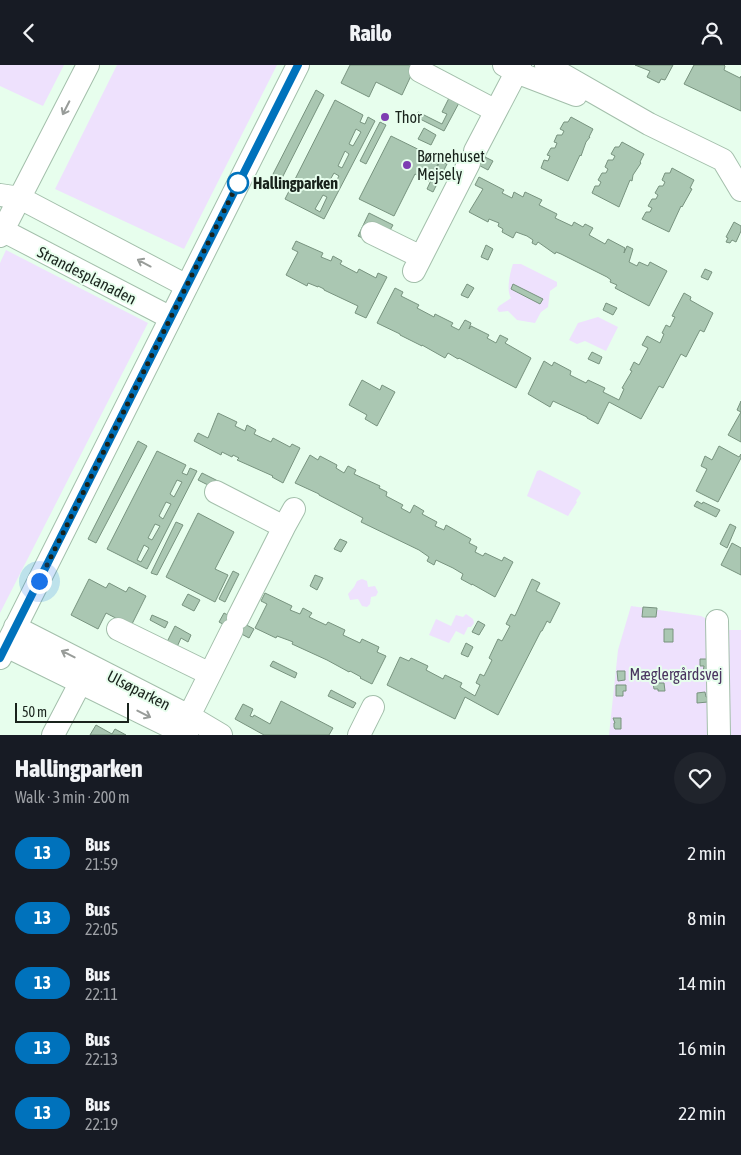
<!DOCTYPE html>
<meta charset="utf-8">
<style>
:root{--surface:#171b24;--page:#20242c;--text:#f1f3f6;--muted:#9ea1a6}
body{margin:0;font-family:"Asap Condensed",sans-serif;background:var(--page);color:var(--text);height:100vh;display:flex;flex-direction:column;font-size:19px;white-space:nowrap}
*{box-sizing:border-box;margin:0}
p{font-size:16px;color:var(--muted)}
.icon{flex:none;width:28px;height:28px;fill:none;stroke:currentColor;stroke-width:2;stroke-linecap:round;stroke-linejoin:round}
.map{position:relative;height:670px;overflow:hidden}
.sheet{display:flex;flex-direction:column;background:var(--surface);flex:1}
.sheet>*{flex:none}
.badge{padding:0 10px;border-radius:16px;font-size:18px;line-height:32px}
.scale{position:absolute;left:15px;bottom:12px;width:114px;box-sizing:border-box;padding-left:5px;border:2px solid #19231c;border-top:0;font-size:14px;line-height:18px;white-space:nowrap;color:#19231c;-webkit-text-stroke:4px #e7feed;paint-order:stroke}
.you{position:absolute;width:25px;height:25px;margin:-12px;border:4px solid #fff;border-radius:50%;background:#1a73e8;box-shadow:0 0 0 8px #1a73e833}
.map>.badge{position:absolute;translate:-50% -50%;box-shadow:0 0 0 2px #fff}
.round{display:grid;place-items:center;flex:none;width:52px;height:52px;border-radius:26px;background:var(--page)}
.summary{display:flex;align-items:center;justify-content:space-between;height:85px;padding:0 15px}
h1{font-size:24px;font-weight:800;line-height:38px}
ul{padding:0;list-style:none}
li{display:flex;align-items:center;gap:15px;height:65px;padding:0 15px}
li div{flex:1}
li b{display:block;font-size:19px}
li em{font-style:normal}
li .badge{min-width:55px;font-weight:700;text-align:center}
header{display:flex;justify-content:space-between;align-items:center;height:65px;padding:0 15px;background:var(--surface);font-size:22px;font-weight:800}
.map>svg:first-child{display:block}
.green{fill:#eee1fd}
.building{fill:#aac7b2;stroke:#78937f;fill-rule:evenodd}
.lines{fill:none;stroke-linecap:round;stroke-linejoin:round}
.minor-casing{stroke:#a3bfab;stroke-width:24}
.minor{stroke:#fff;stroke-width:22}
.oneway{stroke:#989c99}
.line-casing{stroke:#fff;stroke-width:11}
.line{stroke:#0072bc;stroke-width:8}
.walk{stroke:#19231c;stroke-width:5;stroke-dasharray:0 9}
.poi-dot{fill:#7e3db2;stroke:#e7feed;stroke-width:2}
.stop-dot{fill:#fff;stroke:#0072bc;stroke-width:2.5}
.labels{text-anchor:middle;stroke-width:4;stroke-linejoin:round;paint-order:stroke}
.poi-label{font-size:16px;fill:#19231c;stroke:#e7feed;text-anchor:start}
.stop-label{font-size:16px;font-weight:bold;fill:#19231c;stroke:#e7feed;text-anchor:start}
.street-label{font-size:16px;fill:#19231c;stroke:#e7feed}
.park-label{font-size:16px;fill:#4a3560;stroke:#e7feed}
</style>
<header><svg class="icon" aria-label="back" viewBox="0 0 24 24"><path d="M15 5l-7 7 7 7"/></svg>Railo<svg class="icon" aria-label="person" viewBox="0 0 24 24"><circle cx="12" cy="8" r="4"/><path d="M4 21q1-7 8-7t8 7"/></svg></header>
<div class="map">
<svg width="741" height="670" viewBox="0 0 741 670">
<rect width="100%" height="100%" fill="#e7feed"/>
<path class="green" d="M0 0H64L43 41 0 21Z
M117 0H277L184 184 55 124Z
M6 185 148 258 0 548V198Z
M513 199H521L557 217V221L550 226 548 242 541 247 535 258 517 255 508 246 499 247 497 244 499 241 511 233C506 225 510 208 513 199Z
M598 252 618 262 606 286 585 276 577 279 569 275 578 258Z
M540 405 579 425 581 428 576 436 577 437 568 451 527 431 537 406Z
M362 514 367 516 368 522 375 521 378 527 376 531 371 532 370 539 367 542 362 541 358 534 350 535 348 529 354 522 357 516Z
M631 541 701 551 729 565H741V670H609L618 585Z
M466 549 473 554 474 558 471 562H468L464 570 456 566 449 578 429 570 436 554 451 561 456 550 463 552Z"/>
<path class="building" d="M350 0H416L402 30 376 17 369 32 341 18Z
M635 0H673L665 15 661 14 659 18 647 12 650 6Z
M694 0H724L725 1 724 5 740 13 741 11V46L684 19Z
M316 25 324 30 280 117 271 113Z
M450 31 460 36 444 66 416 52 418 47 442 59 447 49 442 47Z
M335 35 363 50 360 57 365 59 368 52 375 56 324 154 285 134ZM356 64 361 67 353 81 349 79ZM345 86 349 89 342 103 338 101ZM334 108 339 111 331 125 326 122ZM323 130 327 132 320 147 315 144Z
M571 52 593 64 589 72H590L586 77 581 91 580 90 568 116 541 103 544 95 548 96 550 91 547 90 551 83H555L557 78 554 77 557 70H562L564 66 560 64 564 57H568Z
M380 57 386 60 366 99 360 96Z
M424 63 436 70 431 80 418 74Z
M391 71 440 95 429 116 415 109 394 151 359 134Z
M622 77 644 89 640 97 641 98 633 110 632 116 630 115 619 142 592 128 595 121H599L601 117 598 115 602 108H606L608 104 605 102 608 95H613L615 91 611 89 615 82H619Z
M467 83 493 96 488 105 463 92Z
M440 96 447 99 433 127 427 124Z
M672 103 694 115 690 123 692 124 682 142 681 141 669 167 642 154 646 147H650L652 143 648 141 652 134H656L658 130 655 128 659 121H663L665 117 662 115 665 108H670Z
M479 112 504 125 502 128 512 133 514 127 523 132 525 127 542 135 539 140 557 149 555 153 572 161 574 157 583 162 585 159 593 163 589 170 605 179 608 174 625 183 624 188 627 181 633 184 629 197 637 201 639 197 648 201 650 197 667 206 649 241 615 223 617 220 610 217 611 215 607 212 561 189 556 187 555 189 538 177 536 180 532 178 533 175 527 171 516 167 513 173 502 167 503 164 498 161 499 158 489 154 488 157 469 147 483 124 475 120Z
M369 148 393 160 389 167 365 174 358 171Z
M734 157 741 161V166L736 177 732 175 730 178 726 177 728 173 726 172Z
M296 176 323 188 321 192 331 196 333 191 342 196 340 199 357 208 359 204 376 213 378 208 387 212 366 253 355 248 358 241 324 225V224L318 221V222L308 218 307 221 286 210 298 187 292 184Z
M486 180 493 184 488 195 481 192Z
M705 204 712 207 708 215 701 212Z
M467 219 474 223 468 233 461 230Z
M513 219 543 234 540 239 511 224Z
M395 223 403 227 401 231 419 240 417 243 434 252 435 249 453 258 451 261 459 265 465 255 471 258 469 264 471 261 489 270 487 273 496 278 500 270 508 274 505 278 531 293 516 323 459 293 458 294 448 288 445 293 422 280V281L400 270V269L377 258Z
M684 228 691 232 690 235 713 248 704 267 700 265 686 292 681 289 663 323 659 321 641 354 609 337 598 359 587 353V352L553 336 550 342 528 329 544 296 552 301 554 297 571 306 570 310 586 318 588 315 605 323 603 327 619 335 624 324 622 323 632 306 630 305 634 297 639 300 648 283 642 280 647 271 660 278 664 269 662 268 666 260 670 262 675 252 672 251Z
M606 238 617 243 613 250 603 245Z
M592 287 602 292 599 299 588 294Z
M362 315 380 325 382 320 395 327 377 361 365 354 367 350 349 340Z
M741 336V377L728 370 741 347 737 345Z
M218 348 237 357 235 361 245 366 247 360 256 365 254 369 271 377 273 373 290 382 292 379 300 383 283 418 272 412 273 411 237 395 239 393 233 390 232 392 222 387 221 390 194 376 198 368 208 373Z
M138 376 147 381 96 478 88 474Z
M719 381 739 392 741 389V393L718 437 696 426 707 404 701 401 705 391 712 395Z
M157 386 186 400 182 408 187 410 190 403 197 406 147 504 107 484ZM177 415 182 417 174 432 170 429ZM166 437 171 439 163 454 159 451ZM155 459 160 461 152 475 148 473ZM144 480 149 483 141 497 137 495Z
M310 390 318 395 320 391 337 400 336 403 344 408 348 401 356 405 354 409 380 421 379 423 387 427 386 431 403 440 401 443 410 448 414 440 424 446 422 449 437 457 435 461 444 465 446 460 471 474 469 478 477 482 475 487 483 491 485 488 502 496 504 492 513 497 495 532 472 519V520L461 514 463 509 453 503 436 495 434 500 427 496 429 492 419 485 361 457 363 453 319 430V429L295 418Z
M202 408 220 417 216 424 198 415Z
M697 436 702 439 703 437 720 445 716 452 694 441Z
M198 448 234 467 215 504 228 510 215 537 166 512Z
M176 457 183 460 157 510 151 508Z
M730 459 736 462 727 483 720 479Z
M340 474 347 477 341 487 334 484Z
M732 478 741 483V510L721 500Z
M233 506 239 509 225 537 219 534Z
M315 510 323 513 317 525 310 521Z
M89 514 106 523 109 518 126 527 129 522 146 531 131 561 106 548 98 564 71 550Z
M532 514 540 518 536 526 560 538 550 558 547 556 542 566H541L498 650 465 632 455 654 387 620 400 592 409 596 411 593 428 601 426 605 443 614 445 610 462 618 460 622 475 631 480 620 476 618 480 609 484 611 492 595 489 593 498 574 502 576 510 561 506 559 511 549 515 551Z
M265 528 292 541 290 545 300 549 303 543 312 548 309 552 326 560 328 557 345 565 343 570 360 578 362 574 379 582 377 587 386 591 372 619 360 613 361 612 350 606 349 607 327 595 292 579 293 577 288 575 277 571 276 573 255 563 267 539 261 536Z
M188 529 200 535 194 546 182 540Z
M643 542 657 543 656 552H642Z
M224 548 254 564 249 573 219 557Z
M152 550 168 557 165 563 150 555Z
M478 556 485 560 479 570 472 567Z
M175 561 191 570 188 577 181 573 177 582 167 577Z
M664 564H673V577H664Z
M466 578 473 582 468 592 461 589Z
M700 594H707L710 605 703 607 704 601H700Z
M273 596 297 608 295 613 270 601Z
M617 606H625V615L618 616Z
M667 607V615H664L662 612V616L654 617V608Z
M653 618H664L665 626H658V624H654Z
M616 620H626V626H623V631H616Z
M331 625 356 638 353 643 328 631Z
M705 627 706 632H708V637L697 638V628Z
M281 636 333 663 329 670H264L235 654 243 639 253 644 250 651 253 652 254 650 270 659Z
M613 653H621V664H615L614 662V658H615Z
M96 660 112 669 115 664 126 670H90Z"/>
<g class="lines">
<defs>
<path id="minor" d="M504 0 516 7 576 30
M546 0 649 59 723 95 741 125
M420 6 496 46
M475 86 520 0
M0 130 20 133 187 221
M0 164 171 253
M372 168 421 192
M0 171 88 0
M414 206 469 98
M216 427 284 462 238 553
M284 462 294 444
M717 556 719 670
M15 562 189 651 221 670
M118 564 210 609
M6 581 187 670
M0 593 298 0
M183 663 232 565
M53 670 87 605
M359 670 373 642"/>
</defs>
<use href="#minor" class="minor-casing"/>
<use href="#minor" class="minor"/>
</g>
<defs><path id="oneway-shaft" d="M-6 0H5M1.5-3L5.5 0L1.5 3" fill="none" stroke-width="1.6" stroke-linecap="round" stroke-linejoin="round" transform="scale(1.25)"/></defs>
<g class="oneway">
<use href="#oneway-shaft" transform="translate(66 43) rotate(117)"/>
<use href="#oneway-shaft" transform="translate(144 198) rotate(-152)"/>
<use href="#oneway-shaft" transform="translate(68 589) rotate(-153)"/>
<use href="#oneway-shaft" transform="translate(144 649) rotate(27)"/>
</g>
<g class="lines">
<defs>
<path id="line" d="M0 593 298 0"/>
</defs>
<use href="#line" class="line-casing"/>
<use href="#line" class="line"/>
<path class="walk" d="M39 516 241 112 238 118"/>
</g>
<g class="poi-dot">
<circle cx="385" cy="52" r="5"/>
<circle cx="407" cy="100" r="5"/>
</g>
<circle class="stop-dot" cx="238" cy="118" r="10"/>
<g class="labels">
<g class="poi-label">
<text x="395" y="58">Thor</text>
<text x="417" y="97">Børnehuset<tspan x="417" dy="18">Mejsely</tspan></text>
</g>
<g class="stop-label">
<text x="253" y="124">Hallingparken</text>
</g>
<g class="street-label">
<text transform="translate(87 210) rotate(27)" y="6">Strandesplanaden</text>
<text transform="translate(139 625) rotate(27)" y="6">Ulsøparken</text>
</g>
<g class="park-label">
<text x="676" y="615">Mæglergårdsvej</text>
</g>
</g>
</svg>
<div class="scale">50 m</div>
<div class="you" style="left:39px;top:516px"></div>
</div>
<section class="sheet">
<div class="summary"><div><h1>Hallingparken</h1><p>Walk · 3 min · 200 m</p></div><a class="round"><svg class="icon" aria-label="heart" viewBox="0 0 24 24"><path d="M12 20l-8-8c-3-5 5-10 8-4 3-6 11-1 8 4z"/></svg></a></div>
<ul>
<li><span class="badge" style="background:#0072bc;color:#fff">13</span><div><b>Bus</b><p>21:59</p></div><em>2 min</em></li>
<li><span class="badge" style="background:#0072bc;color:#fff">13</span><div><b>Bus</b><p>22:05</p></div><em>8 min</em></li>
<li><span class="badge" style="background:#0072bc;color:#fff">13</span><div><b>Bus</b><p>22:11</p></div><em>14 min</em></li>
<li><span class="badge" style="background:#0072bc;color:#fff">13</span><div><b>Bus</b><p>22:13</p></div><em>16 min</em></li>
<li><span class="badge" style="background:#0072bc;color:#fff">13</span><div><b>Bus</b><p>22:19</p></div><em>22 min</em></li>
</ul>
</section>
